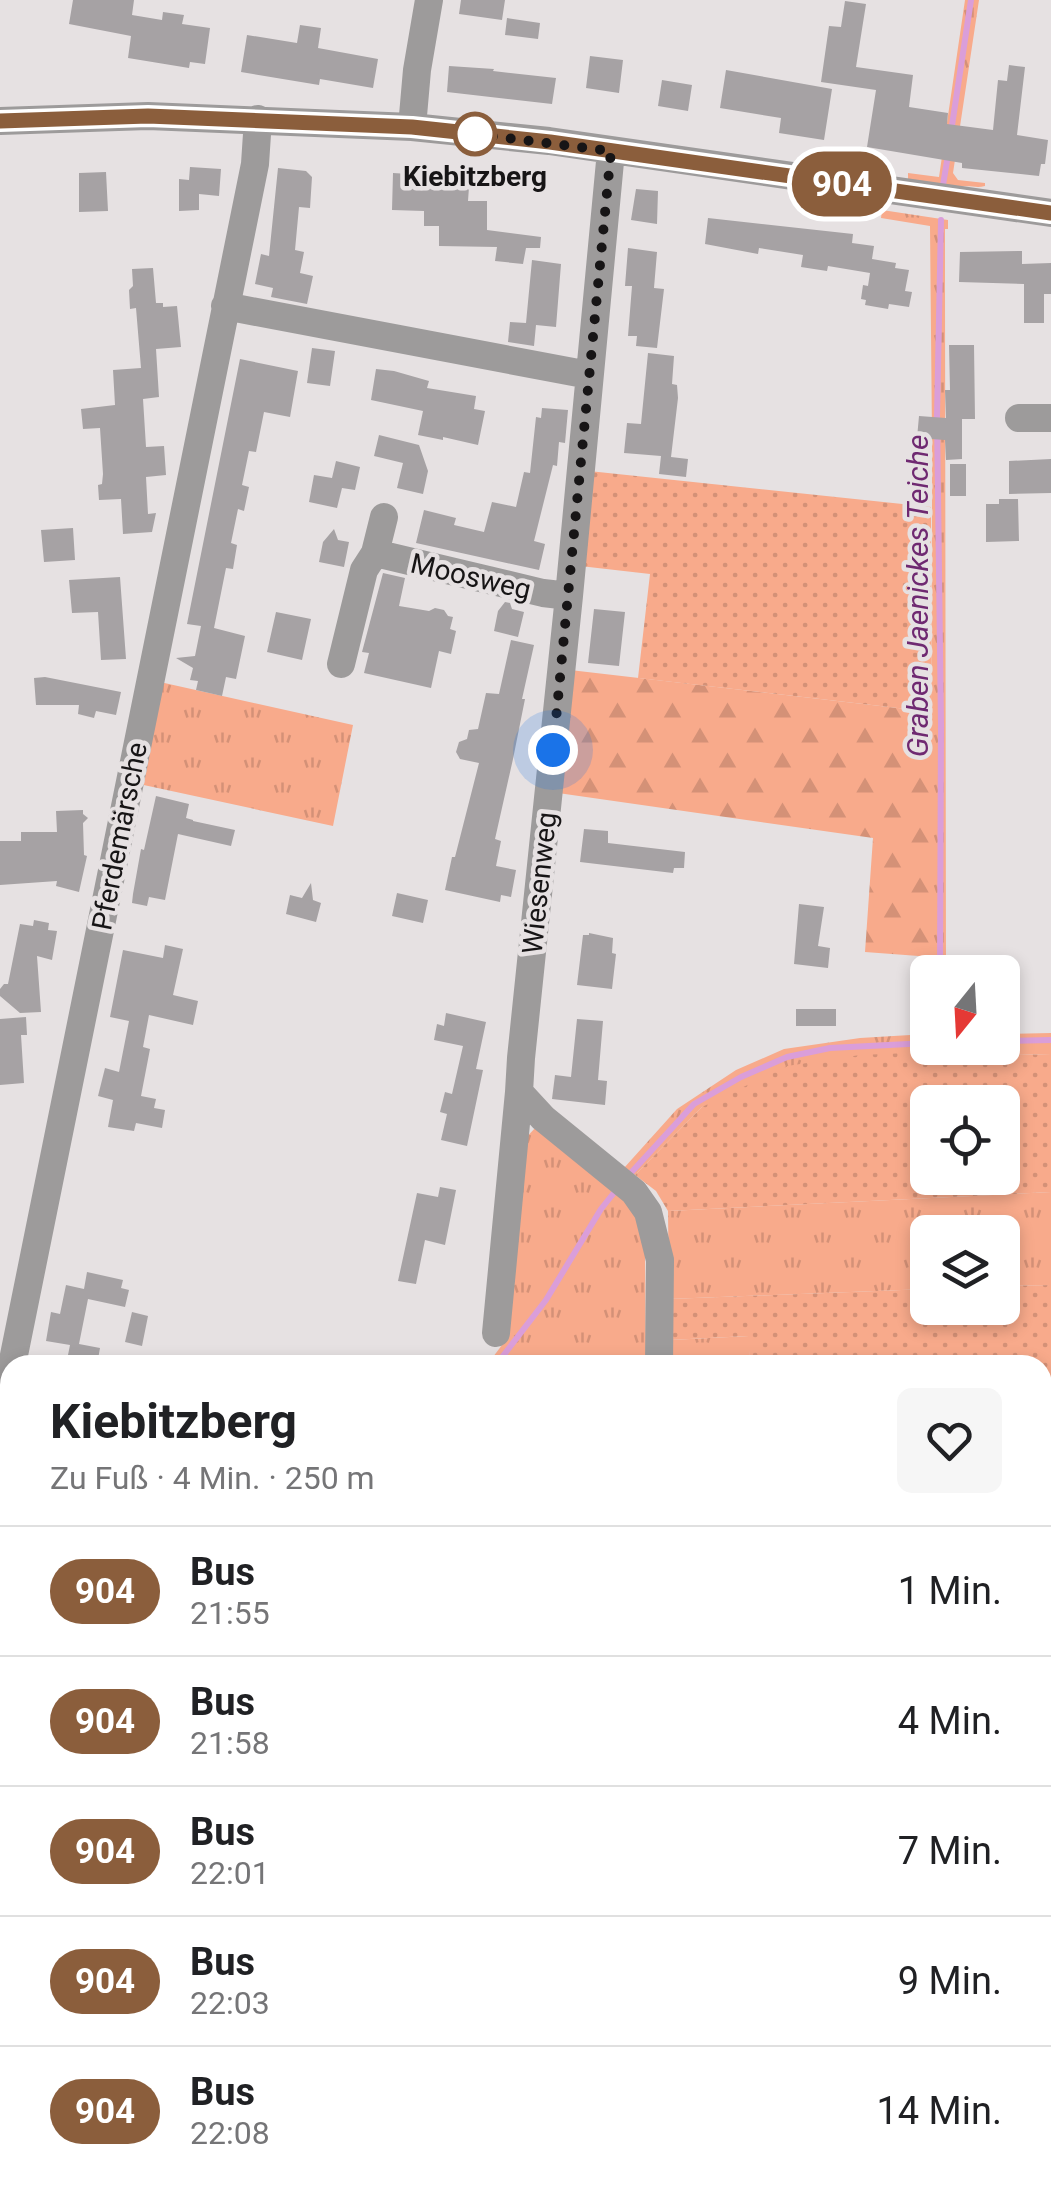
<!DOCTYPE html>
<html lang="de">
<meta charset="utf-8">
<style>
:root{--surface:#fff;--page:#f6f6f6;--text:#202124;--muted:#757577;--line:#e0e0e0}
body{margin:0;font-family:Roboto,sans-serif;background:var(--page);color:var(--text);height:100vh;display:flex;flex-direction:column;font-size:38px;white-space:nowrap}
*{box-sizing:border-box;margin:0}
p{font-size:32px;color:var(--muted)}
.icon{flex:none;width:55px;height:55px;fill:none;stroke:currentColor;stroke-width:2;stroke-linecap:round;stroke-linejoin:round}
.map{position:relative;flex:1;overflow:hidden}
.sheet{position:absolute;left:0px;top:1355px;width:1052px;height:840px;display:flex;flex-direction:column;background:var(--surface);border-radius:30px 30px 0 0;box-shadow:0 5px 15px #0003}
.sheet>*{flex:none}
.badge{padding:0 20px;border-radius:32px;font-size:35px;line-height:65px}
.needle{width:65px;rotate:198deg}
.controls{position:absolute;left:910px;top:955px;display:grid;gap:20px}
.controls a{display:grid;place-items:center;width:110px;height:110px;border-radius:15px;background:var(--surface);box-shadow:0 5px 15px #0003;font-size:50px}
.you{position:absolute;width:50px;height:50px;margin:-25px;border:8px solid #fff;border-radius:50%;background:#1a73e8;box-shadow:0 0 0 15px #1a73e833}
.map>.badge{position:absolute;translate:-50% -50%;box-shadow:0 0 0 5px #fff}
.round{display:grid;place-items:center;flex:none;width:105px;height:105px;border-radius:15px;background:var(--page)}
.head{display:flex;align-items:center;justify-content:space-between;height:170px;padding:0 50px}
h1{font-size:48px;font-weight:700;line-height:75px}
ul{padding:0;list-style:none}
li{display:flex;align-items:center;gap:30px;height:130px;padding:0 50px;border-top:2px solid var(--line)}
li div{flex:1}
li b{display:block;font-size:38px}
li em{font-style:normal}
li .badge{min-width:110px;font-weight:700;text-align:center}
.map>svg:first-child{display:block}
.grass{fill:url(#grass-tufts)}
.forest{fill:url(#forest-firs)}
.garden{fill:url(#garden-dots);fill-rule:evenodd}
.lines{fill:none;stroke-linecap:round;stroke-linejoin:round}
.stream{stroke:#da9ed9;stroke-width:6}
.building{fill:#a6a2a4}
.path{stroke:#8e8b8c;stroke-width:4;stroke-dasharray:8 5;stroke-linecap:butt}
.minor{stroke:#9d9b9b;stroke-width:28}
.line-casing{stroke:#fff;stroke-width:22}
.line{stroke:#8b5e3c;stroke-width:15}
.walk{stroke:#171516;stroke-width:10;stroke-dasharray:0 18}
.stop-dot{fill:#fff;stroke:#8b5e3c;stroke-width:5}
.labels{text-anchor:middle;stroke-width:9;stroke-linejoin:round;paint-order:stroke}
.stop-label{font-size:28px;font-weight:bold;fill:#171516;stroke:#e6e1e2}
.street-label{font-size:28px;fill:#171516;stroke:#e6e1e2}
.water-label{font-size:30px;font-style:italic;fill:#6f2971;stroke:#e6e1e2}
</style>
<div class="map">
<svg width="1051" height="2195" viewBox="0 0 1051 2195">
<defs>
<pattern id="grass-tufts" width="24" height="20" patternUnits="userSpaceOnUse" patternTransform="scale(2.5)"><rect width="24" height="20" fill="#f8aa8b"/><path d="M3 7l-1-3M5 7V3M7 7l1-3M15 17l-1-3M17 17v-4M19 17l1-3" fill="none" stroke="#d49177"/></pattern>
<pattern id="forest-firs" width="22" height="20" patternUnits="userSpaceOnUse" patternTransform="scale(2.5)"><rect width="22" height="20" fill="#f8aa8b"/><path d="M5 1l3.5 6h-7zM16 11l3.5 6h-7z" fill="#d49177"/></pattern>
<pattern id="garden-dots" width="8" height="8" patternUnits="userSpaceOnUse" patternTransform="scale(2.5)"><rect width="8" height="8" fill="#f8aa8b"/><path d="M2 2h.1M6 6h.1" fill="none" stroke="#d49177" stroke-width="1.8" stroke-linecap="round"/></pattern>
</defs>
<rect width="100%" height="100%" fill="#e6e1e2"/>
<path class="grass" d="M965 0H979L953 173 958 180 985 183V186C976 189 967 184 959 188L908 179V173L939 177Z
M882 210 948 220V229H945V283L946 972H932V437L930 226 881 218Z
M160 682 353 725 333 826 139 784Z
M1051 1033V1055L933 1052 702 1107 635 1175 624 1168 677 1109 736 1070 784 1049 860 1038 927 1034 928 1048H1002L1003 1034Z
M537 1126 638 1212 645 1253 646 1365H487L502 1345 522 1142Z
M1051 1192V1285L1003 1286 1002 1232H928L927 1289 669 1299 668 1211Z
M749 1336 750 1365H670V1340Z
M6 1458H10V1582L0 1580V1489Z
M0 1604 10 1607V1975L0 1976Z"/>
<path class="forest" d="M570 670 932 712V957L865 952 873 838 558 793Z
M285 2185H416C427 2193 441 2192 454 2190V2195H285Z"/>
<path class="garden" d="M589 471 931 507 932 712 638 678 650 574 580 566Z
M933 1052 1051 1055V1192L668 1211 656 1191 635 1175 702 1107 787 1066 860 1055ZM928 1102H1002V1178H928Z
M1051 1285V1666L1043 1667 1042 1365H750L748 1336 670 1340 669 1299 927 1289 928 1308H1002L1003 1286Z"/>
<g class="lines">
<path class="stream" d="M951 132 971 0
M943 185 948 155
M940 972 941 725 937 417 941 220
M1002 1041 1051 1040
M628 1176 694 1104 741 1077 787 1057 830 1048 928 1043
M496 1365 546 1300 601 1209 617 1189
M0 1843 10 1837"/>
</g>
<path class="building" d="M73 0H134L132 15 162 20 163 12 184 15 182 24 210 28 205 64 190 62 189 68 128 58 131 36 69 24Z
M461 0H505L502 20 459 14Z
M845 1 866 4 856 67 913 75 909 107 948 113 947 124 993 130 998 80 1007 81 1009 65 1025 67 1017 135 1048 140 1045 164H1041L1039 176 962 168V163L867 147 876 90 821 82 829 26 841 27Z
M507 18 540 23 538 39 505 35Z
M300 25 321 28 318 48 378 59 373 88 320 79 319 85 241 72 247 35 297 43Z
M590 56 623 60 619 93 586 88Z
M449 66 494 69 493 71 556 78 552 104 447 92Z
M726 70 832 89 824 140 779 133 781 118 720 108Z
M662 80 692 85 688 111 658 106Z
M190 167 221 169 219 196 199 194V210L179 211V179L189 180Z
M278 168 306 171 312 177 310 208 299 207 295 250 304 252 300 273 313 276 307 304 271 297 273 288 255 284 261 254 269 256Z
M106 172 108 211 79 212V173Z
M441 172 470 173 468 201H487V230L541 237 540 248H526L523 264 495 261 497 247 439 246V226H424V211L392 210 393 173 441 176Z
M636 189 658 191 657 224 631 220Z
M708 218 853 234 852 243 874 246 872 259 896 263 895 268 909 270 905 291 912 292 909 307 889 304 888 309 865 305 866 300 861 299 863 285 868 286 870 273 828 266 827 271 801 267 803 255 759 248 758 254 705 244Z
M628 248 657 252 654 288 664 289 657 348 636 346 637 336H628L632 286H625Z
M1022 251V264L1051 263V294H1044V323H1024V284L959 282 960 252Z
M532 260 561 264 556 327 536 325 534 346 508 342 510 322 526 323Z
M153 268 156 303H163V307L177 306 181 347 156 349 159 397 143 399 146 447 164 446 166 475 146 477 148 514 156 513 152 532 123 534 121 499 99 500 98 485 102 484 103 474 100 428 83 429 81 409 115 405 113 370 141 368 136 308 130 309 129 290 133 286 132 269Z
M949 345H974L975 419H962V459L946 460 945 440 917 438 919 416 946 418 945 390H950Z
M312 348 335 351 330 386 307 383Z
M648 353 674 356 672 384 677 385 678 398 671 457 688 459 686 477 659 474 661 456 624 453 627 423 641 424Z
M240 359 298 371 290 417 264 412 256 452 249 451 242 485 249 487 244 511 238 509 231 543 237 545 233 569 226 568 214 628 245 636 236 679 226 677 222 696 196 690 198 681 190 680 193 668 176 658 195 656 201 626 187 624Z
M376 369 394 371 429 381 427 388 476 396 474 409 485 411 478 445 443 437V440L418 435 423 411 371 400Z
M542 408 568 410 565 443 559 442 557 466 553 465 534 541 545 544 539 570 416 543 424 510 456 518 454 525 484 532 492 502 516 507 524 472 530 473 536 417 541 418Z
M379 435 419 445 428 471 423 494 397 488 403 463 374 456Z
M1051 459V493L1009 494V461Z
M336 461 360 467 355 490 342 488 337 508 309 502 314 475 332 478Z
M950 464H966V496H950Z
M999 499H1018L1019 541 986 542V504H999Z
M73 528 75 560 44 562 41 530Z
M334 529 338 540 349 542 344 567 319 562 323 542Z
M383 573 405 578 399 606 429 611 435 608 444 610 448 616 453 617 450 629 456 631 451 654 439 651 431 688 364 673 369 653 362 652Z
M120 577 126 659 101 660 98 612 72 613 69 580Z
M505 602 510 603 512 609 524 612 518 637 494 631 498 611Z
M594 609 625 612 619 666 588 663Z
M276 612 311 619 302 660 267 652Z
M511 640 534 645 522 699H525L513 759 495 839 501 841 496 866 516 870 511 897 501 895 500 902 445 890 452 857H455L479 763 460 759 456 752 459 742 467 739 469 730 478 729 486 693 499 694Z
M45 677 121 692 116 715 96 711 94 718 78 714 79 705H36L34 678Z
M156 796 189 804 186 818 193 820V821L235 830 231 846 178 834 165 900 149 897 147 906 132 903 133 894 141 849 144 850Z
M83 810V814L88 818 83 823 84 855 87 856 79 892 56 886 57 881 0 885V841H21V832H57L56 811Z
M584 829 608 831V843L685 852 684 868H674L673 873 580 862Z
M311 883 313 900 321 903 316 922 286 914 290 895 302 898Z
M397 893 428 900 423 923 392 916Z
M799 904 824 907 818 946 830 948 828 968 794 964Z
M34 920 49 923 48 930 57 931 52 960 37 956 41 1012 20 1013 0 996V989L4 984H8L20 924 33 926Z
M589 933 613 938 612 953 616 954 612 989 577 985 583 935H589Z
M165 945 183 949 173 995 198 1001 193 1025 149 1015 143 1047 150 1049 141 1096 156 1099 154 1108 165 1110 162 1128 136 1123 134 1131 108 1127 113 1100 98 1096 105 1068 119 1072 129 1021 110 1017 123 950 163 958Z
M796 1009H836V1026H796Z
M446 1013 486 1022 476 1069 483 1070 467 1146 441 1140 447 1114 440 1112 445 1092 452 1094 463 1046 434 1040 437 1024 444 1026Z
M26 1017 27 1035H21L24 1083 0 1085V1019Z
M577 1019 603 1021 598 1080 607 1081 605 1105 552 1099 555 1075 571 1077Z
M440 1187 456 1190 445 1245 425 1240 416 1284 398 1281 417 1193 438 1197Z
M87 1272 123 1280 121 1288 129 1290 125 1307 88 1299 79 1344 100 1348 97 1365H66L70 1345 46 1341 51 1312 60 1314 66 1285 84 1289Z
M132 1312 148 1316 142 1346 125 1342Z"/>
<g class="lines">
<path class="path" d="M1042 1498H1051"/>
<path class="minor" d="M0 121 148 116 412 127 549 141 1051 213
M412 127 417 70 429 0
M611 151 569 596 521 1058 519 1092 543 1118 634 1192 648 1212 660 1260 659 1365
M225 306 589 375
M1019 418H1051
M375 553 543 593 569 596
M341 664 364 570 375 553 384 517
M496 1333 519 1092
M12 1365 255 164 258 119
M0 1424 10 1375
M665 2185V2195"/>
</g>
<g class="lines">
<defs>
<path id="line" d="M0 121 148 116 412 127 550 142 1051 213"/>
</defs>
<use href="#line" class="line-casing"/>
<use href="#line" class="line"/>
<path class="walk" d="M475 134 611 151 553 750"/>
</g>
<circle class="stop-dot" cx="475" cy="134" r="20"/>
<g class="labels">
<g class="stop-label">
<text x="475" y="186">Kiebitzberg</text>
</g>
<g class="street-label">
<text transform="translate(471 576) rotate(13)" y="10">Moosweg</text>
<text transform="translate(119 836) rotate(-79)" y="10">Pferdemärsche</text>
<text transform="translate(539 883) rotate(-84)" y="10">Wiesenweg</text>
</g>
<g class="water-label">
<text transform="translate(918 596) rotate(-90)" y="10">Graben Jaenickes Teiche</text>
</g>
</g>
</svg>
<div class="controls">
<a><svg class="needle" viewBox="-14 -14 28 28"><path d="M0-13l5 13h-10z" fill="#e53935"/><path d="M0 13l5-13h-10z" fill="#757577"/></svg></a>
<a><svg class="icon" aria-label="locate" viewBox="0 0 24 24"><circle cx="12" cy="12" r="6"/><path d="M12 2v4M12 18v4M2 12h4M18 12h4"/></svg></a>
<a><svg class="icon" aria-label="layers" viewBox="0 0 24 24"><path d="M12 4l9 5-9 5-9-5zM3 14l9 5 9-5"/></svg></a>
</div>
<div class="you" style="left:553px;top:750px"></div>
<b class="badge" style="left:842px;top:184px;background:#8b5e3c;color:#fff">904</b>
<section class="sheet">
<div class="head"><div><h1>Kiebitzberg</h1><p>Zu Fuß · 4 Min. · 250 m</p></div><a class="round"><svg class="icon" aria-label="heart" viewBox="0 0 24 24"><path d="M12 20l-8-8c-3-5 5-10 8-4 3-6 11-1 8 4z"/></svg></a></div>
<ul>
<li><span class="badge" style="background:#8b5e3c;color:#fff">904</span><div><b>Bus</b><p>21:55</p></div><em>1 Min.</em></li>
<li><span class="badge" style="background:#8b5e3c;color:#fff">904</span><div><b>Bus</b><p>21:58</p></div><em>4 Min.</em></li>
<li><span class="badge" style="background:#8b5e3c;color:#fff">904</span><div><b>Bus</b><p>22:01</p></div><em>7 Min.</em></li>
<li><span class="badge" style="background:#8b5e3c;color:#fff">904</span><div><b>Bus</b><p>22:03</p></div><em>9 Min.</em></li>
<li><span class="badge" style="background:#8b5e3c;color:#fff">904</span><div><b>Bus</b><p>22:08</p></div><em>14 Min.</em></li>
</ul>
</section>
</div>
